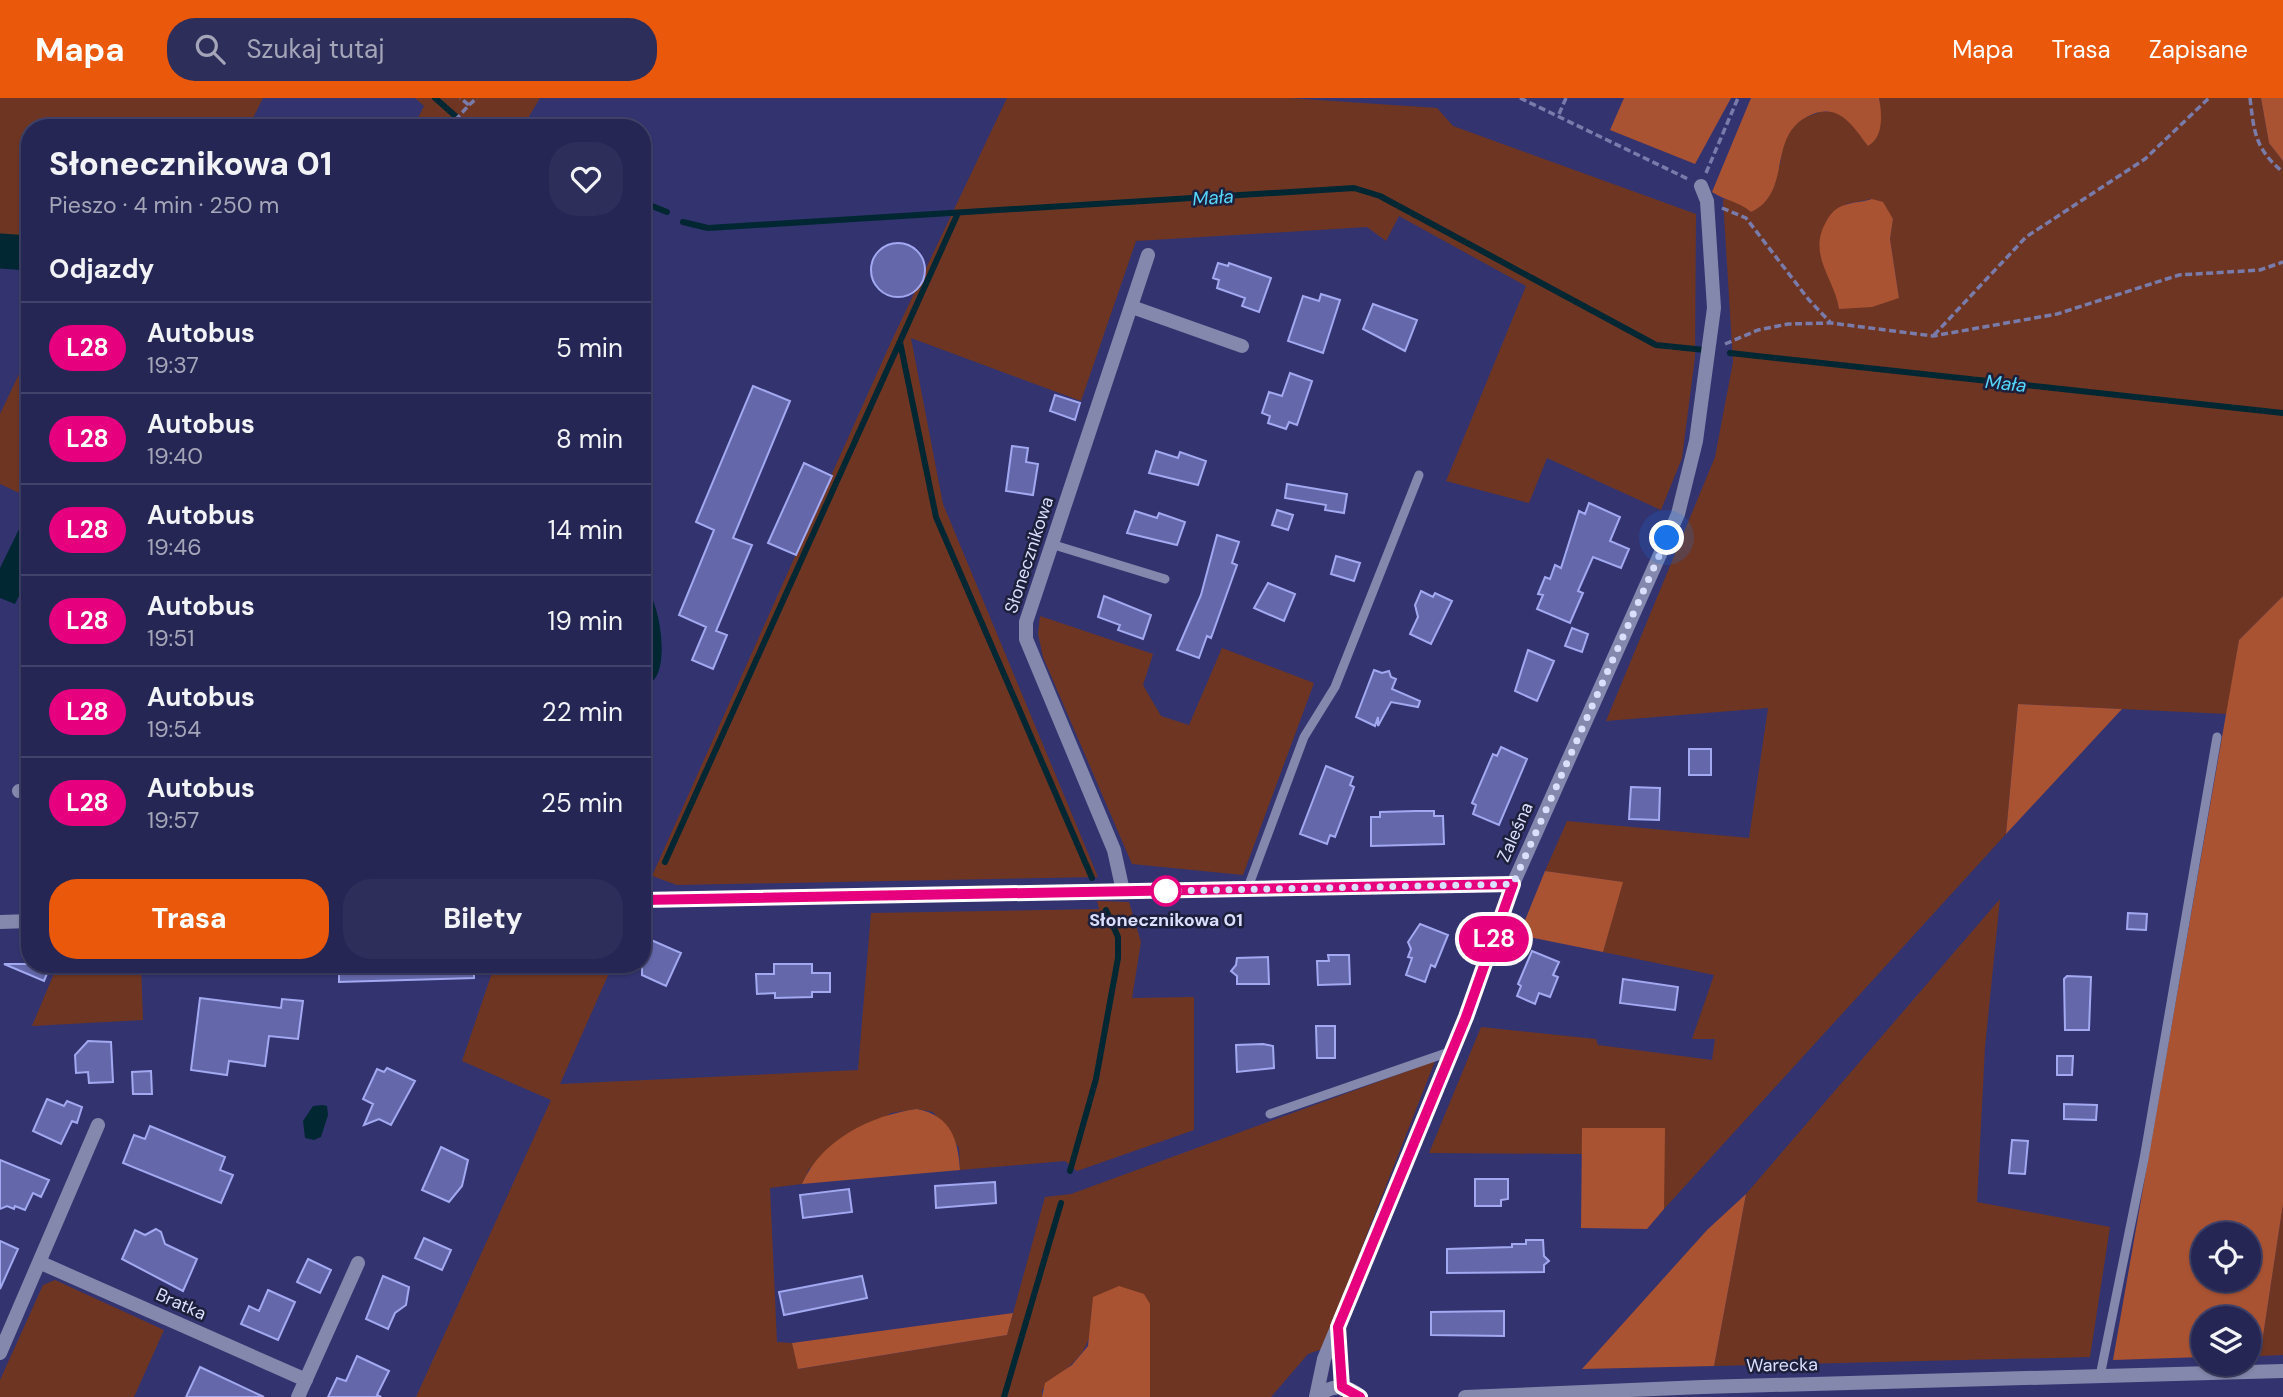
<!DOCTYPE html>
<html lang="pl">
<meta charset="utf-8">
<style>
:root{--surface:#262654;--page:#2e2e5a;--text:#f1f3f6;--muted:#a4a5b8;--line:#42436b;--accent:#ea580c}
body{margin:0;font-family:"DM Sans",sans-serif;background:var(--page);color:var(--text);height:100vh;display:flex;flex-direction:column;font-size:26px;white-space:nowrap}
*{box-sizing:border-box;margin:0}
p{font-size:23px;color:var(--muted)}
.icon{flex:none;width:38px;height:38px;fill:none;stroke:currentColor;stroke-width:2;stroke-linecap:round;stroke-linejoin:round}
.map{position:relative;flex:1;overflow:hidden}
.panel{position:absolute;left:21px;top:21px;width:630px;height:854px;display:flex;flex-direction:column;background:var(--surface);border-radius:28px;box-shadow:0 2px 5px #0004,0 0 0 2px var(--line)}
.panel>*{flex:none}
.badge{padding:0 14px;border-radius:23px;font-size:24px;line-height:46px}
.controls{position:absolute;left:2191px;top:1124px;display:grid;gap:14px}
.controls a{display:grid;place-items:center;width:70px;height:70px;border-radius:50%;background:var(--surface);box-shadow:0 2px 5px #0004,0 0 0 2px var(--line);font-size:35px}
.you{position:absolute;width:35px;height:35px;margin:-18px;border:5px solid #fff;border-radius:50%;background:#1a73e8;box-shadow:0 0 0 10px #1a73e833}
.map>.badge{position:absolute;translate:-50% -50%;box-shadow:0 0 0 4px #fff}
h2{padding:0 28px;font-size:26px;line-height:63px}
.round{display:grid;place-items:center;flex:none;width:74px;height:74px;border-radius:28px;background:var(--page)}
.summary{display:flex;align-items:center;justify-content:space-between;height:119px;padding:0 28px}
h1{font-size:33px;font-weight:800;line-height:52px}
.cta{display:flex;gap:14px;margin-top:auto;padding:14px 28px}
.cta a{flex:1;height:80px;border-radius:28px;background:var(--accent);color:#fff;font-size:28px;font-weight:800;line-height:80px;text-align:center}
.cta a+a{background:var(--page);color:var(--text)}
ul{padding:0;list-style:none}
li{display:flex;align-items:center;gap:21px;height:91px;padding:0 28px;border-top:2px solid var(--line)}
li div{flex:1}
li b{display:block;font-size:26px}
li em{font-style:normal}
li .badge{min-width:77px;font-weight:700;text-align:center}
header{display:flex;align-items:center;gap:42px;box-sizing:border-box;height:98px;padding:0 35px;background:var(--accent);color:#fff}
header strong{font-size:33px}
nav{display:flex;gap:38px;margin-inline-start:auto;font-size:24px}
.search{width:490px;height:63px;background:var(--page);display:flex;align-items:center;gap:18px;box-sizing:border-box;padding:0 24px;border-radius:28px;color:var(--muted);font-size:26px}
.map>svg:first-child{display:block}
.green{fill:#6e3622;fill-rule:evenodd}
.forest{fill:#a95333;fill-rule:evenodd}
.water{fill:#002732}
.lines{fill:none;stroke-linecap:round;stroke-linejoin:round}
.stream{stroke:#002732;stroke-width:6}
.river{stroke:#002732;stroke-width:35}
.building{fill:#6468ab;stroke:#a3a9f1;stroke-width:2}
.path{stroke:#797bab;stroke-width:3.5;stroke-dasharray:7 3.5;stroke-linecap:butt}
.service{stroke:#8488ac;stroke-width:9}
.minor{stroke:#8488ac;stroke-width:14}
.tertiary{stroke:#8488ac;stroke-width:14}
.line-casing{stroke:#fff;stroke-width:16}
.line{stroke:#e6007e;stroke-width:10}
.walk{stroke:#dbdffe;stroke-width:7;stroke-dasharray:0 12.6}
.stop-dot{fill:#fff;stroke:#e6007e;stroke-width:3.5}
.labels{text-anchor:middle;stroke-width:5;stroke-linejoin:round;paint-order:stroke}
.street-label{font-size:18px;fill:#dbdffe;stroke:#1e203b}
.stop-label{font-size:18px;font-weight:bold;fill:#dbdffe;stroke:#1e203b}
.water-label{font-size:19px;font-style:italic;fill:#56d6fa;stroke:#1e203b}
</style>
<header>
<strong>Mapa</strong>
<div class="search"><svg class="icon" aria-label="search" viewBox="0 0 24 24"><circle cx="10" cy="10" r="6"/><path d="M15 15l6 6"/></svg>Szukaj tutaj</div>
<nav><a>Mapa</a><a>Trasa</a><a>Zapisane</a></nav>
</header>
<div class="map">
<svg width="2283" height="1299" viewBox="0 0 2283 1299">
<rect width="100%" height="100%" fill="#333370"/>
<path class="green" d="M0 0H263L248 30H30V163L0 161Z
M415 0H540L522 30H413L424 8Z
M1007 0H1289L1437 10 1453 28 1696 116 1695 259 1682 360 1661 412 1547 360 1529 405 1446 383 1526 188 1399 118 1386 143 1367 129 1136 143 1081 303 911 240 943 406 1098 779 677 787 652 778 891 244Z
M1879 0H2261L2269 45 2283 63V498L2239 542 2227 616 2018 606 2006 736 1664 1111V1030H1582L1583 1056 1429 1055 1481 929 1596 941 1598 947 1712 962 1715 941H1692L1714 877 1603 854 1622 784 1545 773 1567 723 1749 740 1768 610 1606 623 1715 359 1733 264 1723 101 1738 103 1751 114 1780 67 1783 46 1791 29 1804 20 1820 14H1837L1852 26 1868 48 1880 7ZM1871 101 1893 121 1890 141 1899 200 1839 211 1837 193 1846 106Z
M30 253V400L0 386V316Z
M1040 518 1153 556 1143 587 1161 618 1189 627 1222 550 1314 585 1243 777 1132 766 1043 559 1038 536Z
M2000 801 1985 949 1977 1104 2110 1129 2090 1259 1714 1268 1746 1096Z
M1097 803 1129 804 1141 844 1132 900 1194 899V1032L1077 1073 1065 1063 960 1072 959 1050 933 1014 917 1011 891 1015 809 1071 802 1086 770 1090 777 1244 792 1245 799 1271 1007 1237 1045 1099 1071 1096 1435 963 1322 1251 1308 1256 1271 1299H1150V1232L1091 1215C1094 1258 1069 1266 1042 1292V1299H416L551 1002 462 963 495 866H613L560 986 858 972 871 815 1099 811Z
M58 866H141L143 922 32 928Z
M2283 1106V1257L2260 1258Z
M55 1182 164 1232 134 1299H0V1282L43 1187Z"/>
<path class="forest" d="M1624 0H1731L1695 66 1610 32Z
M1751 0H1879C1882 16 1884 39 1868 48 1853 29 1841 6 1813 16 1764 35 1795 93 1751 114 1738 103 1726 103 1712 94Z
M2261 0H2283V63L2269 45Z
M1872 101 1883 104 1893 121 1890 141 1899 200 1872 209 1839 211C1835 181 1807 157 1826 124 1830 116 1836 109 1845 107 1853 104 1863 104 1872 101Z
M2283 498V1106L2260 1258H2249V1220H2203V1259L2113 1262 2239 542ZM2203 1136H2249V1181H2203Z
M2018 606 2122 611 2006 736Z
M1545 773 1623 784 1603 854 1519 837Z
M917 1011C951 1018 958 1041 960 1072L802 1086C821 1042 871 1017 917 1011Z
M1582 1030H1665L1664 1111 1647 1131 1581 1130Z
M1746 1096 1714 1268 1582 1271 1707 1132Z
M1119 1188 1144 1196 1150 1206V1299H1042L1045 1285 1072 1267 1088 1248 1093 1199Z
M1013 1215 1007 1237 798 1271 792 1245Z"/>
<path class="water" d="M30 409V475L15 506 0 500V470Z
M642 486C660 500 668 560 656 579 653 584 647 586 642 588Z
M323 1007 327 1008 328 1017 321 1039 314 1042 305 1040 303 1023 313 1008Z"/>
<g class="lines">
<path class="stream" d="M435 0 469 30
M642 104 667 114
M683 124 708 130 1354 90 1380 98 1656 247 1705 252
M900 244 936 419 1092 780
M1730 255 2283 315
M665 764 958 115
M1070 1073 1096 981 1118 860V839L1106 812
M1004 1299 1061 1105"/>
<path class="river" d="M0 153 30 155"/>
</g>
<path class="building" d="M871 172a27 27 0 1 1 54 0a27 27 0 1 1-54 0Z
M1218 165 1228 168 1229 165 1271 180 1259 214 1242 208 1245 200 1217 190 1219 182 1213 180Z
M1321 196 1340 202 1323 255 1288 243 1303 198 1319 203Z
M1373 206 1417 222 1405 253 1363 231Z
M1290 275 1312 283 1297 327 1289 324 1286 331 1268 325 1270 318 1262 315 1269 294 1282 298Z
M753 288 790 303 733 440 752 447 716 533 727 537 713 571 692 562 706 529 679 517 714 432 696 424Z
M1055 297 1080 305 1075 322 1050 313Z
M1012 348 1028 350 1026 364 1038 366 1033 397 1006 393Z
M1156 353 1178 360 1180 354 1206 363 1198 387 1149 375Z
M804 365 832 378 796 457 768 445Z
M1287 386 1347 396 1344 415 1325 412 1326 407 1285 400Z
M1589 405 1620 419 1610 443 1629 451 1621 470 1593 459 1578 493 1583 495 1570 525 1537 511 1543 497 1538 496 1545 479 1550 481 1555 467 1561 470 1579 413 1585 416Z
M1277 412 1293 417 1288 432 1272 427Z
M1135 413 1157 420 1159 415 1185 424 1177 447 1127 435Z
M1217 437 1239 444 1232 465 1237 467 1211 540 1207 538 1199 560 1177 552 1201 497Z
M1336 458 1360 465 1354 483 1331 476Z
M1268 485 1295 496 1284 523 1254 510Z
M1421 493 1433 499 1435 495 1452 503 1431 546 1410 536 1418 519 1415 507Z
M1104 498 1151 517 1143 541 1118 532 1120 527 1098 519Z
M1572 530 1588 536 1582 554 1565 548Z
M1528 552 1554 563 1537 603 1515 593Z
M1374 572 1382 575 1389 573 1391 579 1396 581 1392 591 1420 603 1418 609 1391 604 1378 628V619L1375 628 1356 619Z
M1501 649 1527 661 1499 727 1473 716 1476 707 1472 705 1493 656 1497 658Z
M1689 651H1711V677H1689Z
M1326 668 1353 679 1350 687 1354 689 1335 739 1330 737 1327 746 1300 736Z
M1631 689 1660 690 1659 722 1629 721Z
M1416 713H1434V718H1443L1444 746 1371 748V719H1380V714Z
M2128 815 2147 816 2146 832 2127 831Z
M1420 826 1448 837 1435 869 1431 867 1425 884 1406 877 1412 860 1408 859 1411 851 1408 844Z
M642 838 681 855 666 888 642 877Z
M1532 853 1559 864 1553 877 1558 879 1550 899 1539 895 1535 906 1517 898 1521 888 1518 886Z
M1328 857H1349L1350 886 1318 887 1317 863H1329Z
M1268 859 1269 886H1237V878L1231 873 1236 867 1237 860Z
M4 866H51L44 883Z
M339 866H474V880L339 884Z
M774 866H812V875H830V894H812V899L775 900V895L757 896 756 876H774Z
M2067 878 2091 879 2089 932H2065L2064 881Z
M1623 881 1678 889 1675 912 1620 905Z
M200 900 281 910 282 901 303 903 298 941 269 938 265 968 229 963 227 977 191 972Z
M1316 928H1335V960H1317Z
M88 943 111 944 113 984 89 985 88 974 76 975 75 957Z
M1263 946 1273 948 1274 970 1237 974 1236 947Z
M2057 958H2073L2072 977H2057Z
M387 970 415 983 391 1027 379 1021 364 1027 373 1006 363 1001 377 971 384 974Z
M151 973 152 996H133L132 974Z
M47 1001 64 1008 67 1003 82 1009 77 1025 72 1023 61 1046 33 1033Z
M2064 1006 2097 1007 2096 1022 2064 1021Z
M150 1028 225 1059 220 1072 233 1077 221 1105 123 1065 134 1037 145 1041Z
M2012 1042 2028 1043 2025 1076 2009 1075Z
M441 1049 468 1062 462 1088 449 1104 422 1092Z
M0 1062 49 1082 41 1099 33 1095 25 1112 15 1108 14 1111 7 1108 0 1111Z
M1475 1081H1508V1101L1501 1102V1108H1475Z
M995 1084 996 1105 936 1110 935 1088Z
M849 1091 852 1114 803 1120 800 1097Z
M156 1131 161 1134 165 1146 197 1161 183 1193 122 1161 135 1132 145 1137Z
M424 1140 451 1152 442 1172 415 1160Z
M1526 1142H1543L1544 1158 1549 1163 1544 1167V1174L1447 1175V1151L1512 1149V1146H1526Z
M0 1143 18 1151 0 1191Z
M308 1161 331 1172 320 1195 297 1184Z
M383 1178 409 1189 406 1207 395 1215 388 1231 366 1221Z
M862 1178 867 1200 784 1217 779 1194Z
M268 1192 295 1204 278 1242 241 1226 249 1208 259 1213Z
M1504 1213V1238L1431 1237V1214Z
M357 1258 389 1273 377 1297 381 1299H328L337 1280 346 1283Z
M200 1269 264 1299H186Z"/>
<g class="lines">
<path class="path" d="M1520 0 1688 81
M2250 0C2254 34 2255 51 2283 74
M469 7 477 0
M1559 16 1566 0
M448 30 469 7 460 0
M1706 75 1738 0
M1722 110 1746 120 1809 202 1830 224
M1934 237 2026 139 2145 61 2209 0
M1725 246 1758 232 1788 226 1831 225 1933 238 2057 216 2179 177 2260 172 2283 164"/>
<path class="service" d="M1051 446 1165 481
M1247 792 1304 639 1335 589 1419 377
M1270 1016 1449 954
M2100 1278 2144 1061 2217 639"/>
<path class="minor" d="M1132 209 1242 248
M19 693 30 692
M1123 793 1114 752 1026 541V524L1148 157
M642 802 1513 786
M0 824 30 823
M41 1165 306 1282
M1338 1234 1342 1289
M0 1255 98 1027
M298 1299 358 1165
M1316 1299 1324 1261 1466 919 1513 786 1678 416 1696 343 1714 210 1707 103 1701 88"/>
<path class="tertiary" d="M1317 1299C1331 1286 1347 1286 1361 1299
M1465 1299 1702 1289 2283 1273"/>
</g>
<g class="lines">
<defs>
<path id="line" d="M642 802 1513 786 1466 919 1338 1229 1342 1289 1360 1299"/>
</defs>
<use href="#line" class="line-casing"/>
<use href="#line" class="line"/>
<path class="walk" d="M1166 793 1513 786 1667 440"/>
</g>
<circle class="stop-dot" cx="1166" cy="793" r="14"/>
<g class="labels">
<g class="street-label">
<text transform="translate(1029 457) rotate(-72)" y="6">Słonecznikowa</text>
<text transform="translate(1515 734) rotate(-66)" y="6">Zaleśna</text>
<text transform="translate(181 1206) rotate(24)" y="6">Bratka</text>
<text transform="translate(1782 1267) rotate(-1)" y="6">Warecka</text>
</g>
<g class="stop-label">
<text x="1166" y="828">Słonecznikowa 01</text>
</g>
<g class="water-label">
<text transform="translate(1213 99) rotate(-4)" y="7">Mała</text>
<text transform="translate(2006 285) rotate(6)" y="7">Mała</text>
</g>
</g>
</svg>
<div class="controls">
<a><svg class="icon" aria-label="locate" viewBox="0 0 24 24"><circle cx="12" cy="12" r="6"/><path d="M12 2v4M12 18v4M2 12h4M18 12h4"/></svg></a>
<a><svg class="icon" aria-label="layers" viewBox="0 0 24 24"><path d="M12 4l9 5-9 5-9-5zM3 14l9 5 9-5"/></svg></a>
</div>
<div class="you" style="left:1667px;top:440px"></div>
<b class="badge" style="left:1494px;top:841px;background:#e6007e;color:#fff">L28</b>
<section class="panel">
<div class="summary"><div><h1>Słonecznikowa 01</h1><p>Pieszo · 4 min · 250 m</p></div><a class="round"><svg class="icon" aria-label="heart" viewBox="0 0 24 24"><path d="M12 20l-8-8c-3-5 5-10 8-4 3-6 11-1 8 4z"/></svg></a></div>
<h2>Odjazdy</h2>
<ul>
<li><span class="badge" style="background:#e6007e;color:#fff">L28</span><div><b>Autobus</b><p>19:37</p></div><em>5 min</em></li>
<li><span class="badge" style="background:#e6007e;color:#fff">L28</span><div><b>Autobus</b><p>19:40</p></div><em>8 min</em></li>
<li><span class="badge" style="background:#e6007e;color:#fff">L28</span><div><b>Autobus</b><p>19:46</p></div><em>14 min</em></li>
<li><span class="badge" style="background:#e6007e;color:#fff">L28</span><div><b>Autobus</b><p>19:51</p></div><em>19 min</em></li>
<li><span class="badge" style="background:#e6007e;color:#fff">L28</span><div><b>Autobus</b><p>19:54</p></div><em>22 min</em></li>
<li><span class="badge" style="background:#e6007e;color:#fff">L28</span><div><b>Autobus</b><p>19:57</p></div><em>25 min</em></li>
</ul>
<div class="cta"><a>Trasa</a><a>Bilety</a></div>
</section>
</div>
